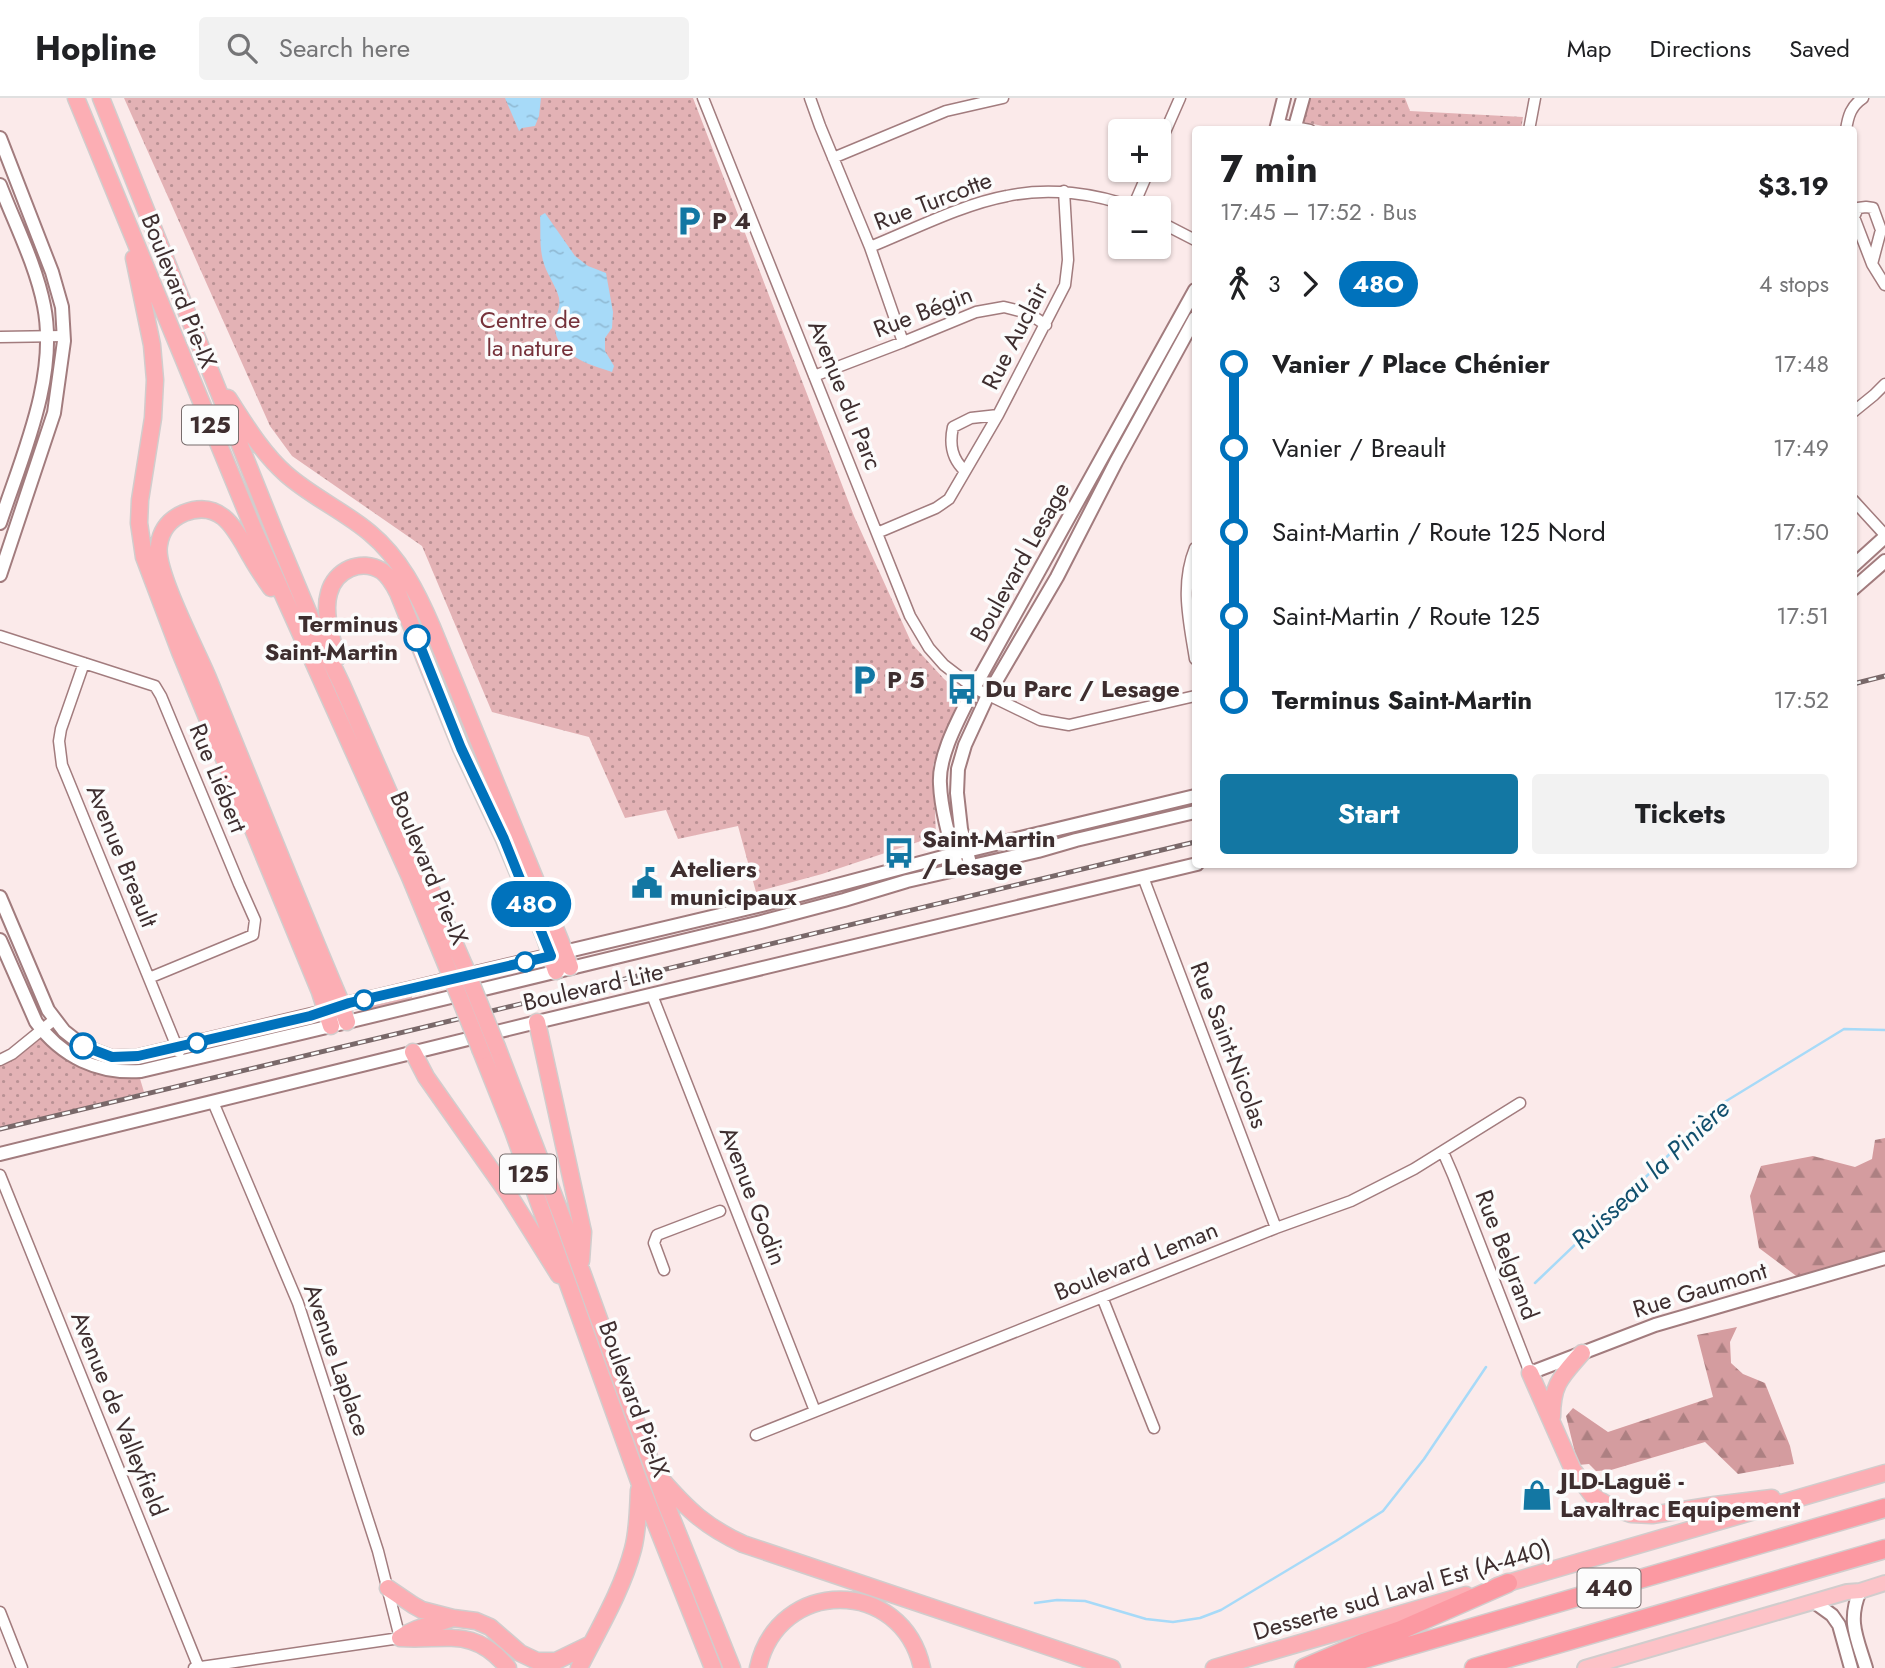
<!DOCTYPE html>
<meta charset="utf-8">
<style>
:root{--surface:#fff;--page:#f2f2f2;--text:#202124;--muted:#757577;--line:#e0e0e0;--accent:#1377a3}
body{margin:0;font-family:Jost,sans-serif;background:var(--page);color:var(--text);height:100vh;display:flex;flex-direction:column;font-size:26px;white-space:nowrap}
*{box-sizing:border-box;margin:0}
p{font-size:23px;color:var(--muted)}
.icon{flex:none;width:38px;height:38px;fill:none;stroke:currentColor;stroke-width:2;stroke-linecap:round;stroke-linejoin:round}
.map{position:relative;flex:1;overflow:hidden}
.side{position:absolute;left:1192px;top:28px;width:665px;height:742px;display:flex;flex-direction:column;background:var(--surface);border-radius:7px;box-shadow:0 2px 5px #0004}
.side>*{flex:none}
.badge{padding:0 14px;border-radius:23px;font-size:24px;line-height:46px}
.buttons{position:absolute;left:1108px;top:21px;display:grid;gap:14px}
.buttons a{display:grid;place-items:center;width:63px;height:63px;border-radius:7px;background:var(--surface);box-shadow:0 2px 5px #0004;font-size:35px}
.map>.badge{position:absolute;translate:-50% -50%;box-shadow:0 0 0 4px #fff}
.legs{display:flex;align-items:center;gap:10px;height:77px;padding:0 28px;font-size:23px}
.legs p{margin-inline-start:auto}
.summary{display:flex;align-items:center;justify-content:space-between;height:119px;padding:0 28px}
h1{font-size:38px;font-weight:700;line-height:52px}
.primary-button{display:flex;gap:14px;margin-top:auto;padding:14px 28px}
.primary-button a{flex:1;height:80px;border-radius:7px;background:var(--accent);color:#fff;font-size:28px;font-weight:700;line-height:80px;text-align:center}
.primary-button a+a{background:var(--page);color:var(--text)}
ul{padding:0 28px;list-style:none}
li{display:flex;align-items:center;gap:24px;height:84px;font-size:26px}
li i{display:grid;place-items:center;width:10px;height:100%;margin:0 9px;background:currentColor}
li i::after{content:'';width:18px;height:18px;margin:-9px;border:5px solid;border-radius:50%;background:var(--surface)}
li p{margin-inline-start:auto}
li:first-child i{background:linear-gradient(#0000 50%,currentColor 0)}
li:last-child i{background:linear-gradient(currentColor 50%,#0000 0)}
header{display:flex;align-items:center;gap:42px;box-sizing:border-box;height:98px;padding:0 35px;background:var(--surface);border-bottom:2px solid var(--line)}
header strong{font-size:33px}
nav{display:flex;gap:38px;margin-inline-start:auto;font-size:24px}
.search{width:490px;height:63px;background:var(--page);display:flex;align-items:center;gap:18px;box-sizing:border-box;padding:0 24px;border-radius:7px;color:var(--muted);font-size:26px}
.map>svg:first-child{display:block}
.grass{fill:#e3b2b5}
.forest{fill:url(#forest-firs)}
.park{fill:url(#park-dots)}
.water{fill:url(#water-ripples)}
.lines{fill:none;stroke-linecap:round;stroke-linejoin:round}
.stream{stroke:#a7daf8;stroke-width:2.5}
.minor-casing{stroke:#a27c7e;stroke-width:13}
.tertiary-casing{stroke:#a27c7e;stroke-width:16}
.secondary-casing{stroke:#a27c7e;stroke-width:16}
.primary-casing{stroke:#d1cdcd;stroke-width:18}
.trunk-casing{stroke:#d1cdcd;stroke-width:19}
.motorway-casing{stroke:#d1cdcd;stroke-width:21}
.minor{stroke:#fff;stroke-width:10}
.tertiary{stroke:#fff;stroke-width:12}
.secondary{stroke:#fff;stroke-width:12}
.primary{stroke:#fdc2c7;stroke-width:14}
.trunk{stroke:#fcaeb4;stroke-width:16}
.motorway{stroke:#fc99a2;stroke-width:18}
.rail-casing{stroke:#796869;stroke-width:5}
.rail{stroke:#fcfcfc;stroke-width:2.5;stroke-dasharray:8;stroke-linecap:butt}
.trunk-bridge-casing{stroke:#d1cdcd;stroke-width:19;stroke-linecap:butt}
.trunk-bridge{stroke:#fcaeb4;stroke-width:16}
.line-1-casing{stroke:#fff;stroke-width:16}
.line-1{stroke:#0072bc;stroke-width:10}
.stop-1-dot{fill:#fff;stroke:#0072bc;stroke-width:3.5}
.labels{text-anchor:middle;stroke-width:7;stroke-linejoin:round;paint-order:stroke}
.shield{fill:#fcfcfc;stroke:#776c6c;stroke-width:2}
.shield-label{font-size:23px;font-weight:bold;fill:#3e2e2f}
.street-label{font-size:24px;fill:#3e2e2f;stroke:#fcfcfc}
.poi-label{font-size:24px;font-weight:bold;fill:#3e2e2f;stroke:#fcfcfc;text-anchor:start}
.park-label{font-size:24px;fill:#76313a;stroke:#fcfcfc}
.stop-label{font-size:24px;font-weight:bold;fill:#3e2e2f;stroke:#fcfcfc;text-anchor:end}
.water-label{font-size:26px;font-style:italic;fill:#104f6d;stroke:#fcfcfc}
</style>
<header>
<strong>Hopline</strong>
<div class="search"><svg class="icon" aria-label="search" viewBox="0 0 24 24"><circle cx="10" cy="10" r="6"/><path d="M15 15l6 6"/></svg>Search here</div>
<nav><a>Map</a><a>Directions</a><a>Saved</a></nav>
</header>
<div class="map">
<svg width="1885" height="1570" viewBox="0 0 1885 1570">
<defs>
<pattern id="forest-firs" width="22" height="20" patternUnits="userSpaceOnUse" patternTransform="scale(1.75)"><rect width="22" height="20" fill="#d49c9f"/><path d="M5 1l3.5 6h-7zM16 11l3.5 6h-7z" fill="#ad8082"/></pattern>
<pattern id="park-dots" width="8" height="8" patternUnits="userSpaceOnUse" patternTransform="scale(1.75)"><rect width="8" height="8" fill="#e3b2b5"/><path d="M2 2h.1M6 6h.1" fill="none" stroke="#b99194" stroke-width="1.8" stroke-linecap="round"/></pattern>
<pattern id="water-ripples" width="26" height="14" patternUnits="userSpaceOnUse" patternTransform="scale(1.75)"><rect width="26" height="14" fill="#a7daf8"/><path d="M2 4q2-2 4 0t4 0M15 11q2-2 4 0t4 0" fill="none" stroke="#91bbd5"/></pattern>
</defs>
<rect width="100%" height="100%" fill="#fbeaea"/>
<path class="grass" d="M412 897V900C395 907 374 913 357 910Z"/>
<path class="forest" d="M1885 1040V1153L1799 1180 1759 1150 1750 1098 1761 1068 1813 1058 1855 1069 1872 1061 1875 1042Z
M1737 1229 1730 1244 1731 1265 1743 1276 1765 1285 1790 1348 1794 1366 1738 1376 1705 1344 1611 1372 1596 1373 1589 1366 1578 1367 1566 1318 1573 1310 1608 1334 1713 1299 1697 1237Z"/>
<path class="park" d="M124 0H693L854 418 912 546 944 581 961 595 933 667 936 738 822 776 756 794 738 728 678 741 666 712 625 720 589 639 492 614 422 448 292 358 270 328Z
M1309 0H1405L1410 13 1523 19 1521 32H1343L1303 24Z
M40 932 71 958 138 974 144 994 0 1030V963Z"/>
<path class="water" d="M505 0H541L539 18 535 28 522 30 519 33Z
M545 115 575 158 588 168 606 175 613 214 612 230 605 240V253L614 268 612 274C589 267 553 256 555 226 555 216 561 211 559 200 556 188 548 178 544 166 539 151 541 134 540 118Z"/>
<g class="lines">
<path class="stream" d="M1535 1185 1723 1005 1844 931 1885 932
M1035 1505 1057 1502 1085 1503 1146 1521 1173 1524 1200 1520 1221 1512 1336 1443 1383 1413 1424 1361 1486 1269"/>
<defs>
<path id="minor" d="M703 0 910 518 929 550 944 567 974 590 1040 622 1069 627 1195 598
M810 0 820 28 870 149 903 244
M1278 26 1310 32
M1529 32 1535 0
M1846 32C1848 18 1851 8 1863 0
M1158 50 1180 0
M833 60 946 13 1003 0
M1133 109 1149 72
M1158 123 1195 142
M870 149C912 132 963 106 1007 98 1049 89 1095 95 1135 110
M1872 166 1881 132 1873 110 1866 109 1858 110 1854 119 1872 166 1885 187
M0 239 63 238
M814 278 903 244 976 214 1004 209 1028 215 1046 227
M1853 314 1874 297 1885 286
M965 373C952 361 949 347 953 329L971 320 998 317
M1853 402 1885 437
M877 435 936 410 949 401 998 317 1065 187 1068 162 1064 93
M1195 450C1180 487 1189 523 1195 561
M0 538 155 588 161 598 239 786 255 822 253 837 149 880
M84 565 61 631 59 643 62 667 179 954
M1143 779 1276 1130
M652 897 815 1313
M0 962 12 956 55 921
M1443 1054 1453 1077 1530 1275
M0 1077 199 1570
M664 1172 654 1145 657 1137 720 1113
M1102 1199 1154 1330
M756 1337 1276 1130 1351 1103 1414 1071 1520 1005
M0 1514 22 1570
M194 1570 400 1540 378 1453 298 1205 213 1004"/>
<path id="tertiary" d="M1276 32 1284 0
M1294 32 1303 0
M0 40 52 174 62 209 64 243 54 315 0 477
M0 87C15 126 36 167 44 208 58 279 22 358 0 425
M971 769 961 731 957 695 958 671 965 647 988 597 1057 479 1116 364 1195 220
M958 771C951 746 941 713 940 686 938 656 961 617 974 590L1195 192
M0 799 48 912 64 933 83 948 112 959 138 958 327 913
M0 842 36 924C62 959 98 976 141 973L331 928
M0 1056 537 924 1197 766
M1530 1275 1655 1227 1885 1160
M1860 1493C1847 1523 1857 1540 1866 1570
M1814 1504 1832 1517 1839 1527 1851 1570"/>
<path id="secondary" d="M1853 468 1885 439
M1853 491 1885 463
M334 911 349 905 762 807 954 756 1195 698
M339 926 761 824 844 802 907 783 1038 753 1076 742 1195 714"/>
<path id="primary" d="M1585 1570 1847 1494 1860 1493 1885 1485"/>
<path id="trunk" d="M76 0 254 432 410 779 448 871
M101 0 276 437 314 528 342 587 464 867
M134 160 152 247 155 282 153 320 140 402 139 425 144 459 180 554 320 894 331 928
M228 300C245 326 262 355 286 376 312 399 344 413 370 435 400 460 417 494 432 529L560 842 570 869
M271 490C264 480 257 470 251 459 236 433 222 400 184 415 170 421 161 432 159 447 154 472 197 553 208 580 252 687 294 794 339 900L347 924
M337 560C332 540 323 515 329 495 335 472 361 460 382 473 390 479 394 487 398 495L461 650 504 741 545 840 556 873
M537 924 583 1134 581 1163
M497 949 562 1119 666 1406 732 1570
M481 953 513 1033 640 1386 713 1570
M413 954 426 979 509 1097 559 1177
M1530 1275 1573 1372 1593 1398 1611 1409 1631 1416 1652 1417 1715 1407 1772 1400
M1552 1319C1552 1286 1561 1279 1582 1255
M661 1381C688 1412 706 1429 743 1446L1112 1570
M1497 1488 1885 1375
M388 1490 413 1507 422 1512 453 1520 476 1523 490 1529 520 1555 537 1563H556L591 1546
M400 1540C447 1543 474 1528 508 1570
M400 1540C416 1528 434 1527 453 1520
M579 1570C598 1532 622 1493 633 1451 638 1432 638 1411 639 1392
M758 1570C778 1479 902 1479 922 1570
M1214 1570 1466 1497"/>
<path id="motorway" d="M1304 1570 1363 1545 1401 1532 1508 1485
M1333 1570 1885 1410
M1474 1570 1885 1451"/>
</defs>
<use href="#minor" class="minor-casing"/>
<use href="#tertiary" class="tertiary-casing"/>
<use href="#secondary" class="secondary-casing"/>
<use href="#primary" class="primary-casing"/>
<use href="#trunk" class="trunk-casing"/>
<use href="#motorway" class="motorway-casing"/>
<use href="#minor" class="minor"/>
<use href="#tertiary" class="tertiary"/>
<use href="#secondary" class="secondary"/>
<use href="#primary" class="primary"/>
<use href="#trunk" class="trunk"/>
<use href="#motorway" class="motorway"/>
<defs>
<path id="rail" d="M1853 586 1885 578
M0 1031 1195 744"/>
</defs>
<use href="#rail" class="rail-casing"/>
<use href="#rail" class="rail"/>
<defs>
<path id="trunk-bridge" d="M464 867 497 949
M448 871 481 953"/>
</defs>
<use href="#trunk-bridge" class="trunk-bridge-casing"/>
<use href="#trunk-bridge" class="trunk-bridge"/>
</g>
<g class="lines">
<defs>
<path id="line-1" d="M83 948 112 959 138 958 310 918 349 905 551 858 504 741 461 650 417 540"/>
</defs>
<use href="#line-1" class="line-1-casing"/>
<use href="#line-1" class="line-1"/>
</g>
<defs>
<symbol id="parking-bare" viewBox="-9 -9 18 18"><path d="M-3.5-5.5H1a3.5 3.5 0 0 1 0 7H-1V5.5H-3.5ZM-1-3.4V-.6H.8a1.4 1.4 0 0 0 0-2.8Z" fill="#1377a3" stroke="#fcfcfc" stroke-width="2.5" paint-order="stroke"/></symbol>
<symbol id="bus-bare" viewBox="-9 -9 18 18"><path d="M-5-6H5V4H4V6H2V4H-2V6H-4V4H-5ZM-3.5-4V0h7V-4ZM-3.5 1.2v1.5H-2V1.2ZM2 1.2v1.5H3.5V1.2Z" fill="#1377a3" stroke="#fcfcfc" stroke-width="2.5" paint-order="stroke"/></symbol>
<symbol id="civic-bare" viewBox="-9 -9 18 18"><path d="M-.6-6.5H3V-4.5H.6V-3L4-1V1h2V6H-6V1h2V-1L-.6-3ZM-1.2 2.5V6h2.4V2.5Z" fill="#1377a3" stroke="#fcfcfc" stroke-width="2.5" paint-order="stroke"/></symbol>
<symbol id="shop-bare" viewBox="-9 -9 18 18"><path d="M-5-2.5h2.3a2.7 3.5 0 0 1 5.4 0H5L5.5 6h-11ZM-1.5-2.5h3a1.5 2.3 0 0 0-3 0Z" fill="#1377a3" stroke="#fcfcfc" stroke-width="2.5" paint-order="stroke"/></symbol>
</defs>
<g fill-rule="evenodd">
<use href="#parking-bare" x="667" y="101" width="44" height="44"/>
<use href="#parking-bare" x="842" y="560" width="44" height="44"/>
<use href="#bus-bare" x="940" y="569" width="44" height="44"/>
<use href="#bus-bare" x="877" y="733" width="44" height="44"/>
<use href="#civic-bare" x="625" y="763" width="44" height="44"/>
<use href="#shop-bare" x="1515" y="1375" width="44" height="44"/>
</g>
<g class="stop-1-dot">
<circle cx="417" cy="540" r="12"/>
<circle cx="525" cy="864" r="9"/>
<circle cx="364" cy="902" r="9"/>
<circle cx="197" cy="945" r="9"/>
<circle cx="83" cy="948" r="12"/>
</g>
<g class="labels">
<g class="shield">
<rect x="182" y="307.5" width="56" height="39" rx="5"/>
<rect x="500" y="1056.5" width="56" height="39" rx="5"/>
<rect x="1577.5" y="1470.5" width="63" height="39" rx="5"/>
</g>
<g class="shield-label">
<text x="210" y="335">125</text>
<text x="528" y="1084">125</text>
<text x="1609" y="1498">440</text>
</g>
<g class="street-label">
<text transform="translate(933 103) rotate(-21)" y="8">Rue Turcotte</text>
<text transform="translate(179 193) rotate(68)" y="8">Boulevard Pie-IX</text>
<text transform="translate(923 214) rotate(-21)" y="8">Rue Bégin</text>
<text transform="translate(1015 238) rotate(-63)" y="8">Rue Auclair</text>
<text transform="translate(845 297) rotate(68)" y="8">Avenue du Parc</text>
<text transform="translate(1020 464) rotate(-61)" y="8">Boulevard Lesage</text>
<text transform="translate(218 680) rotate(68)" y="8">Rue Liébert</text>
<text transform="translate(122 758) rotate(68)" y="8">Avenue Breault</text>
<text transform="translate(429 770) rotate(67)" y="8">Boulevard Pie-IX</text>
<text transform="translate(593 889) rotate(-13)" y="8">Boulevard Lite</text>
<text transform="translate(1229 947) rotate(69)" y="8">Rue Saint-Nicolas</text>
<text transform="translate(753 1098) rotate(69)" y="8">Avenue Godin</text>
<text transform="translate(1507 1157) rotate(69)" y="8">Rue Belgrand</text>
<text transform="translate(1136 1163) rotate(-22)" y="8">Boulevard Leman</text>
<text transform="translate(1700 1192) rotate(-17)" y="8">Rue Gaumont</text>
<text transform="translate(337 1262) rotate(71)" y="8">Avenue Laplace</text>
<text transform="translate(634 1301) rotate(70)" y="8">Boulevard Pie-IX</text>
<text transform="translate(119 1316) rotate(68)" y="8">Avenue de Valleyfield</text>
<text transform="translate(1402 1492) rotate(-16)" y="8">Desserte sud Laval Est (A-440)</text>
</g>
<g class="poi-label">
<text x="712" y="131">P 4</text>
<text x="887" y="590">P 5</text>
<text x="985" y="599">Du Parc / Lesage</text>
<text x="922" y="749">Saint-Martin<tspan x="922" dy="28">/ Lesage</tspan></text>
<text x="670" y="779">Ateliers<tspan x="670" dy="28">municipaux</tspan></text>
<text x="1560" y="1391">JLD-Laguë -<tspan x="1560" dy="28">Lavaltrac Equipement</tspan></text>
</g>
<g class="park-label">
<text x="530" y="230">Centre de<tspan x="530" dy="28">la nature</tspan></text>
</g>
<g class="stop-label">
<text x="398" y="534">Terminus<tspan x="398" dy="28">Saint-Martin</tspan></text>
</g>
<g class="water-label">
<text transform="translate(1650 1076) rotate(-43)" y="9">Ruisseau la Pinière</text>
</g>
</g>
</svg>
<div class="buttons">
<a>+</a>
<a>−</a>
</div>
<b class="badge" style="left:531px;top:806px;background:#0072bc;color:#fff">48O</b>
<section class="side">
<div class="summary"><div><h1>7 min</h1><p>17:45 – 17:52 · Bus</p></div><b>$3.19</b></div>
<div class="legs"><svg class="icon" aria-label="walk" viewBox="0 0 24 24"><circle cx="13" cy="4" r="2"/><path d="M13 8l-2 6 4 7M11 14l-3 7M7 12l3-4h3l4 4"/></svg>3<svg class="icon" aria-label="forward" viewBox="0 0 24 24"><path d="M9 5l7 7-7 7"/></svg><b class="badge" style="background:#0072bc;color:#fff">48O</b><p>4 stops</p></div>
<ul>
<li><i style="color:#0072bc"></i><b>Vanier / Place Chénier</b><p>17:48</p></li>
<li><i style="color:#0072bc"></i><span>Vanier / Breault</span><p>17:49</p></li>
<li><i style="color:#0072bc"></i><span>Saint-Martin / Route 125 Nord</span><p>17:50</p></li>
<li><i style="color:#0072bc"></i><span>Saint-Martin / Route 125</span><p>17:51</p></li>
<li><i style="color:#0072bc"></i><b>Terminus Saint-Martin</b><p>17:52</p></li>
</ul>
<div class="primary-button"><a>Start</a><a>Tickets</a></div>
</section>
</div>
